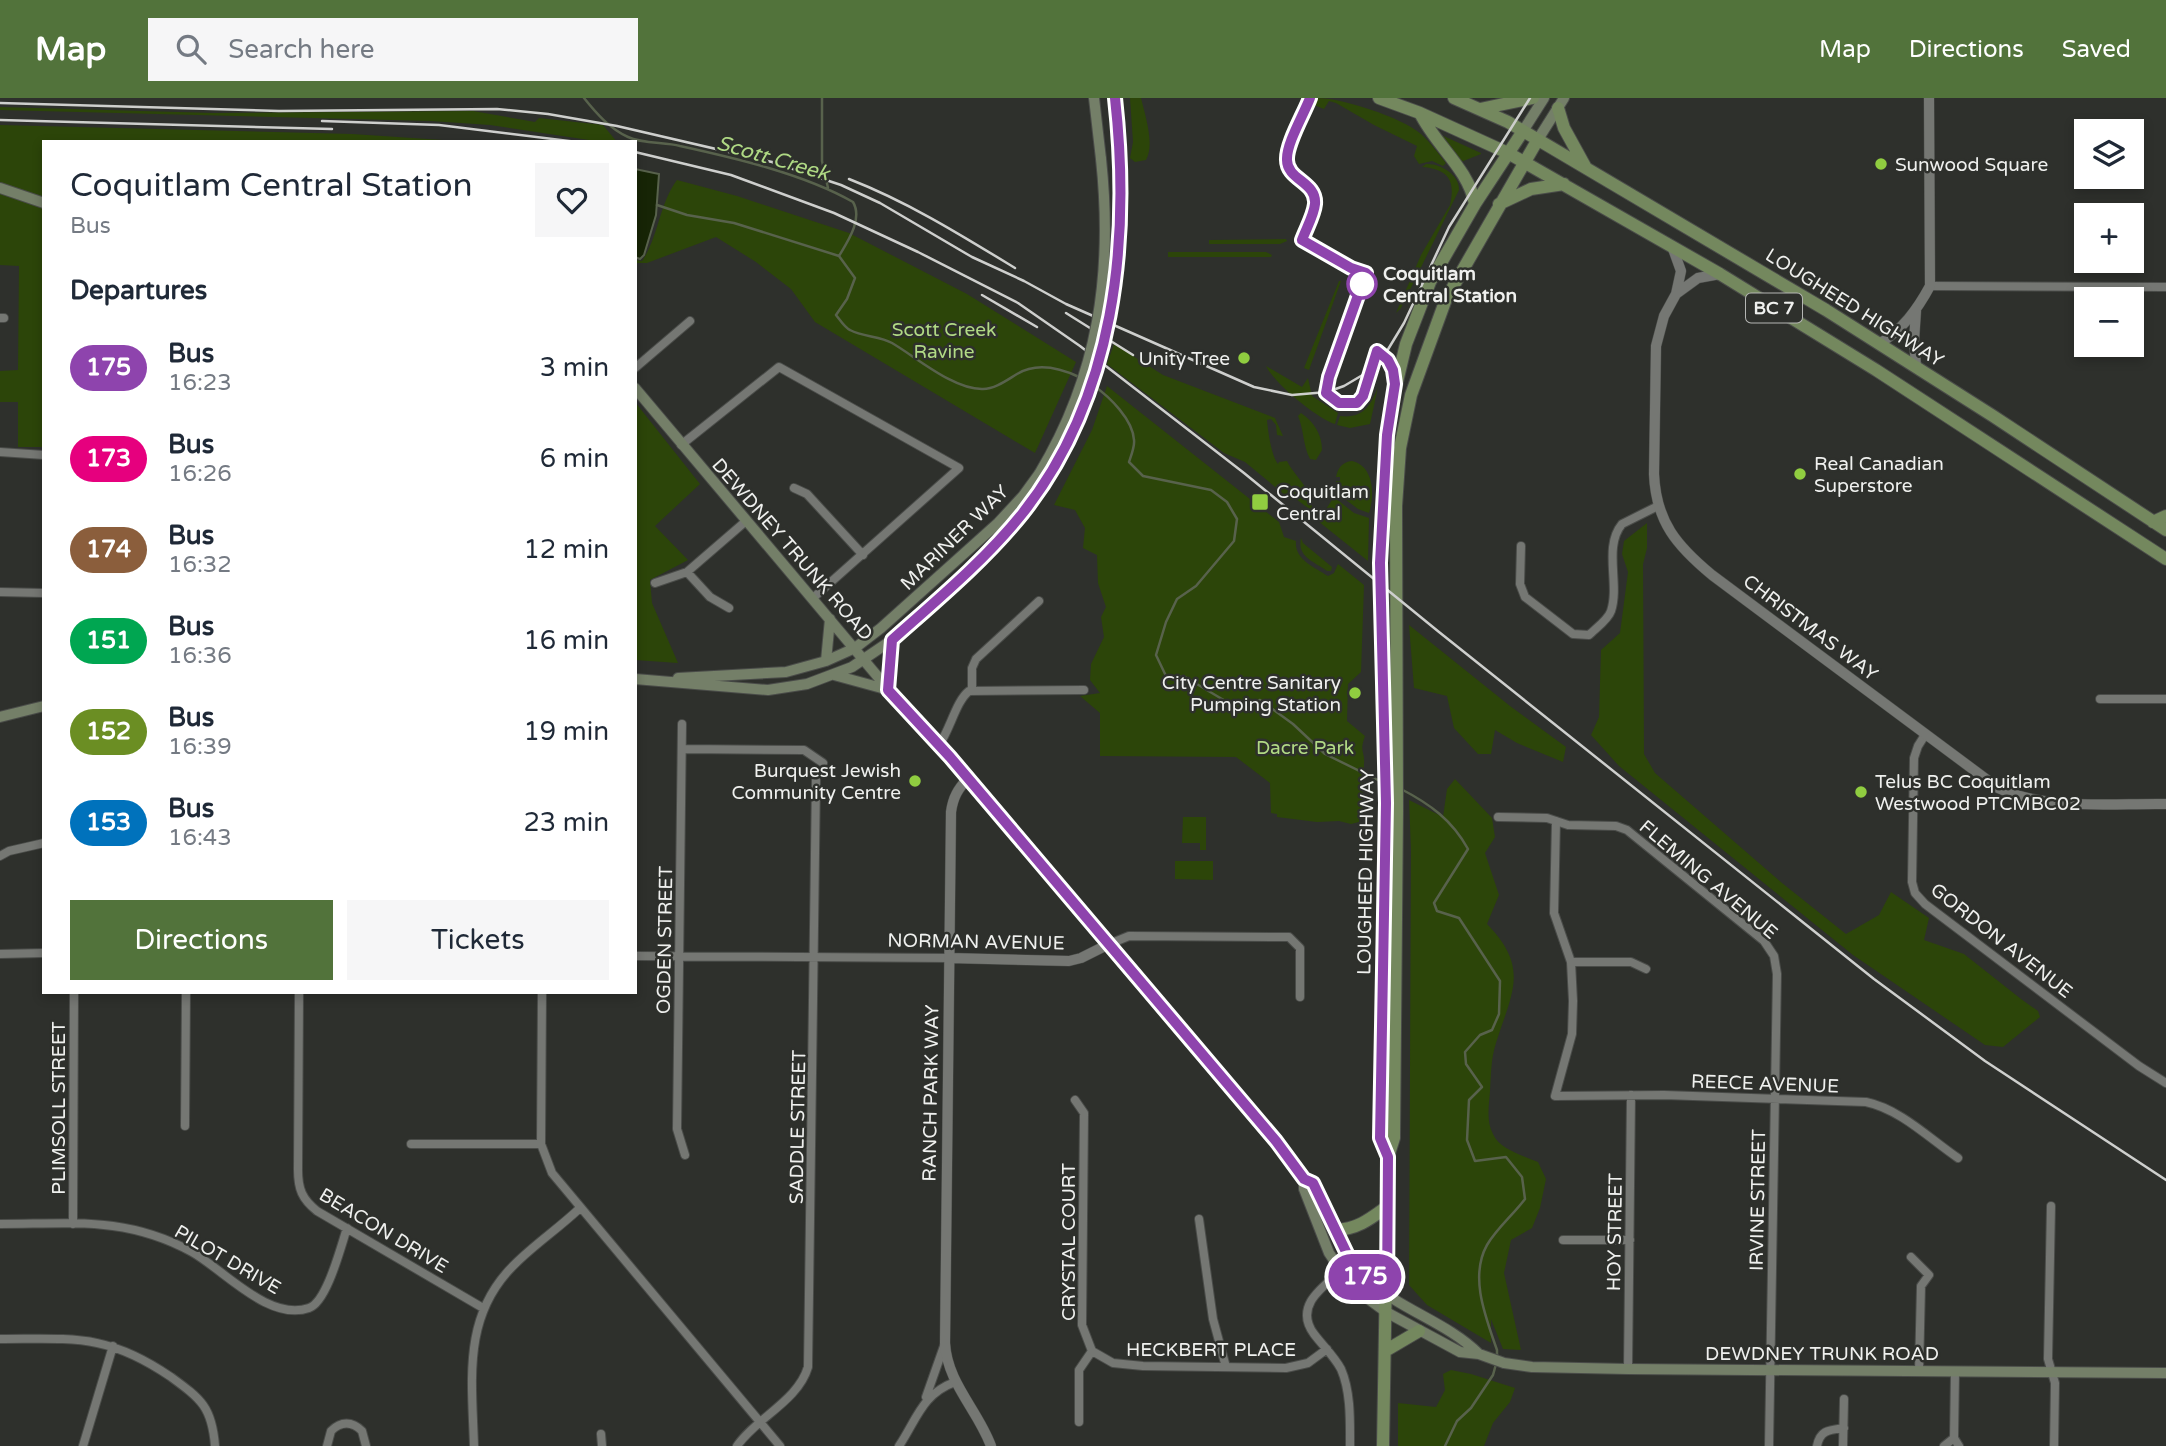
<!DOCTYPE html>
<meta charset="utf-8">
<style>
:root{--surface:#fff;--page:#f6f6f7;--text:#1f2937;--muted:#747a83;--accent:#52733b}
body{margin:0;font-family:"Varela Round",sans-serif;background:var(--page);color:var(--text);height:100vh;display:flex;flex-direction:column;font-size:26px;white-space:nowrap}
*{box-sizing:border-box;margin:0}
p{font-size:23px;color:var(--muted)}
.icon{flex:none;width:38px;height:38px;fill:none;stroke:currentColor;stroke-width:2;stroke-linecap:round;stroke-linejoin:round}
.map{position:relative;flex:1;overflow:hidden}
.panel{position:absolute;left:42px;top:42px;width:595px;height:854px;display:flex;flex-direction:column;background:var(--surface);border-radius:0px;box-shadow:0 4px 10px #0003}
.panel>*{flex:none}
.badge{padding:0 14px;border-radius:23px;font-size:24px;line-height:46px}
.fabs{position:absolute;left:2074px;top:21px;display:grid;gap:14px}
.fabs a{display:grid;place-items:center;width:70px;height:70px;border-radius:0px;background:var(--surface);box-shadow:0 4px 10px #0003;font-size:35px}
.map>.badge{position:absolute;translate:-50% -50%;box-shadow:0 0 0 4px #fff}
h2{padding:0 28px;font-size:26px;line-height:63px}
.round{display:grid;place-items:center;flex:none;width:74px;height:74px;border-radius:0px;background:var(--page)}
.head{display:flex;align-items:center;justify-content:space-between;height:119px;padding:0 28px}
h1{font-size:33px;font-weight:600;line-height:52px}
.action{display:flex;gap:14px;margin-top:auto;padding:14px 28px}
.action a{flex:1;height:80px;border-radius:0px;background:var(--accent);color:#fff;font-size:28px;font-weight:600;line-height:80px;text-align:center}
.action a+a{background:var(--page);color:var(--text)}
ul{padding:0;list-style:none}
li{display:flex;align-items:center;gap:21px;height:91px;padding:0 28px}
li div{flex:1}
li b{display:block;font-size:26px}
li em{font-style:normal}
li .badge{min-width:77px;font-weight:700;text-align:center}
header{display:flex;align-items:center;gap:42px;box-sizing:border-box;height:98px;padding:0 35px;background:var(--accent);color:#fff}
header strong{font-size:33px}
nav{display:flex;gap:38px;margin-inline-start:auto;font-size:24px}
.search{width:490px;height:63px;background:var(--page);display:flex;align-items:center;gap:18px;box-sizing:border-box;padding:0 24px;border-radius:0px;color:var(--muted);font-size:26px}
.map>svg:first-child{display:block}
.green{fill:#2c4509}
.water{fill:#172506;stroke:#58624c;stroke-width:2}
.lines{fill:none;stroke-linecap:round;stroke-linejoin:round}
.stream{stroke:#58624c;stroke-width:2.5}
.minor-casing{stroke:#4a4c49;stroke-width:10}
.tertiary-casing{stroke:#4a4c49;stroke-width:11}
.secondary-casing{stroke:#4a4c49;stroke-width:12}
.primary-casing{stroke:#4a4c49;stroke-width:14}
.minor{stroke:#757773;stroke-width:8}
.tertiary{stroke:#757773;stroke-width:10}
.secondary{stroke:#747f68;stroke-width:10}
.primary{stroke:#74885e;stroke-width:12}
.rail{stroke:#cecfcd;stroke-width:2.5}
.secondary-bridge-casing{stroke:#4a4c49;stroke-width:12;stroke-linecap:butt}
.secondary-bridge{stroke:#747f68;stroke-width:10}
.line-casing{stroke:#fff;stroke-width:16}
.line{stroke:#8e44ad;stroke-width:10}
.poi-dot{fill:#90cd40;stroke:#2e302c;stroke-width:2.5}
.stop-dot{fill:#fff;stroke:#8e44ad;stroke-width:3.5}
.labels{text-anchor:middle;stroke-width:5;stroke-linejoin:round;paint-order:stroke}
.shield{fill:#2e302c;stroke:#b5b6b4;stroke-width:2}
.shield-label{font-size:18px;font-weight:bold;fill:#eff0ee}
.poi-label{font-size:19px;fill:#eff0ee;stroke:#2e302c;text-anchor:start}
.stop-label{font-size:19px;font-weight:bold;fill:#eff0ee;stroke:#2e302c;text-anchor:start}
.street-label{font-size:19px;fill:#eff0ee;stroke:#2e302c}
.park-label{font-size:19px;fill:#b1da85;stroke:#2e302c}
.water-label{font-size:21px;font-style:italic;fill:#afd984;stroke:#2e302c}
</style>
<header>
<strong>Map</strong>
<div class="search"><svg class="icon" aria-label="search" viewBox="0 0 24 24"><circle cx="10" cy="10" r="6"/><path d="M15 15l6 6"/></svg>Search here</div>
<nav><a>Map</a><a>Directions</a><a>Saved</a></nav>
</header>
<div class="map">
<svg width="2166" height="1348" viewBox="0 0 2166 1348">
<rect width="100%" height="100%" fill="#2e302c"/>
<path class="green" d="M1130 0H1141C1145 17 1155 46 1146 62L1135 64 1130 60 1133 44Z
M1317 0C1342 0 1401 19 1421 36 1430 44 1438 55 1446 65L1443 68 1432 63 1419 66 1414 58 1417 48 1374 27 1336 5 1329 3 1324 11 1314 7Z
M0 9 213 15 473 13 535 24 539 20 603 27 617 44H602L490 27 431 23 0 12Z
M0 27 352 36 473 44H44V349H18V304H0V273L18 272 19 168 0 167Z
M1439 36 1481 55V56L1461 64Z
M1426 66C1440 65 1460 77 1459 92L1401 210 1396 215 1421 157 1450 107C1456 81 1447 71 1422 69Z
M677 82 737 98 849 135 967 196 1076 264 1035 355 815 224 791 191 756 164 716 139 647 165H635V162L642 163C659 138 659 106 677 82Z
M1286 141 1287 143 1280 146H1209V142Z
M1168 154H1266L1272 157 1271 159H1168Z
M1339 183H1341L1309 272 1304 270Z
M1114 246 1163 277 1275 320 1283 338 1277 337 1276 327 1271 321 1267 322C1268 333 1271 357 1278 366L1279 364 1287 363C1296 381 1313 390 1312 413L1296 401 1291 402 1245 364 1224 355 1107 266Z
M1266 268 1302 289 1308 280 1312 298 1338 315 1335 326C1318 321 1274 285 1266 268Z
M1107 288 1279 424 1284 439 1296 443C1294 461 1314 469 1328 478L1334 475 1338 466 1364 487 1361 574 1348 586 1347 623 1365 638C1359 655 1365 652 1364 666 1363 683 1363 701 1363 719H1359V724L1351 726 1339 723 1317 724 1277 719V716L1271 715 1270 685 1236 659 1100 658V615L1080 598 1100 595 1090 582 1091 566 1104 539 1101 519 1106 509 1098 485 1097 457 1083 450 1085 430 1075 412 1054 407 1092 332Z
M1378 289 1370 326 1350 330 1337 327 1340 318C1362 321 1371 308 1378 289Z
M635 304 700 386 655 428 688 462 650 482 652 505 678 565 635 562Z
M1301 315C1314 324 1322 336 1322 352L1316 362 1310 361C1303 348 1304 332 1298 318Z
M1352 363C1374 368 1375 397 1369 415L1358 411 1337 395 1340 390 1336 387V383H1340V379H1336C1338 370 1342 364 1352 363Z
M1334 399 1354 415 1369 420 1368 463 1318 423Z
M1647 425V450L1643 466 1644 656 1655 675 1782 785 1846 836 1879 817 1891 794 1929 820 1924 842 1964 856 2021 901 2038 913 2040 919 2003 949 1985 947 1853 857 1619 668 1591 637 1599 619 1601 552 1620 535 1628 474 1622 456 1624 443Z
M1301 440 1303 445 1332 469 1331 473H1327C1313 463 1297 459 1301 440Z
M1409 527 1510 608 1566 649 1563 664 1517 645 1495 632 1491 656H1478L1454 630 1447 598 1414 590Z
M1455 681 1492 720 1495 739 1485 755 1499 797 1487 826C1530 870 1512 894 1496 945 1491 960 1491 977 1490 993 1489 1007 1486 1023 1493 1036 1499 1051 1524 1058 1538 1064L1546 1081 1540 1110 1532 1130 1511 1142 1504 1175 1521 1252 1503 1251 1491 1221V1245L1427 1207 1409 1187 1411 752 1409 702 1443 719 1447 691Z
M1183 719H1206V752H1200V745H1182Z
M1175 763H1213V782L1175 781Z
M1451 1272 1471 1276 1515 1290 1510 1304 1493 1325 1484 1348H1398V1305L1436 1309 1445 1292 1443 1276Z"/>
<path class="water" d="M635 71 659 76 656 117 644 157 640 161 635 159Z"/>
<g class="lines">
<path class="stream" d="M584 0C596 15 610 31 628 39 643 46 664 44 680 48 735 60 804 76 853 104 863 121 848 143 839 158
M822 0V63L828 90
M657 107 687 117 734 125 839 158
M839 158 855 180 847 201 836 217C840 222 845 230 850 232 863 239 880 238 892 245 916 259 954 292 983 291 995 291 1007 282 1017 276 1037 264 1060 270 1079 279
M1094 288C1110 299 1133 322 1134 342 1135 348 1131 358 1129 364L1143 378 1211 392 1227 404 1237 421 1234 443 1196 488 1177 501 1166 524 1156 557 1166 578 1185 579 1227 604 1244 607 1260 602 1293 626 1325 656 1382 684
M1401 691C1430 706 1452 722 1468 751L1434 805 1437 813 1459 820 1500 883 1499 916 1492 932 1480 937 1465 954 1466 966 1482 989 1469 1002 1467 1042 1475 1063 1506 1059 1522 1079 1525 1101C1513 1117 1497 1130 1487 1147 1469 1179 1486 1220 1497 1252V1259
M1445 1348 1457 1323 1471 1310 1493 1277 1496 1266"/>
<defs>
<path id="minor" d="M1930 188 2166 189
M0 220H4
M635 270 690 223
M681 347 779 269 959 370 813 500
M0 354 44 357
M794 390 807 396 863 457
M1521 448 1520 486 1525 499 1573 536 1589 537C1596 530 1608 522 1611 513 1620 486 1603 449 1622 426L1658 408
M687 474 710 499 729 510
M655 485 687 474 746 423
M0 494 44 495
M972 592V570L976 561 1039 503
M2100 601H2166
M682 626 677 1031 685 1057
M1925 637 1918 648 1914 660 1912 784 1915 795 1925 806 2139 968 2166 985
M939 647C950 632 956 603 969 593L1084 592
M683 651 804 652 823 665
M1498 719 1547 720 1568 727 1616 728 1627 732 1764 843 1774 858 1777 876 1769 1348
M1556 723 1554 815 1571 864 1573 903 1572 936 1555 998 1664 997 1866 1004C1900 1011 1930 1041 1958 1060
M0 758 9 753 44 745
M1107 847 1129 838 1289 839 1300 850V899
M0 856 44 855
M635 858 949 860
M1571 864H1631L1646 871
M299 894 298 1072C298 1091 302 1101 317 1113L483 1210
M542 894 541 1046 552 1075 780 1348
M1075 1002 1084 1015 1082 1227 1092 1253 1113 1265 1143 1268 1286 1270 1308 1265 1327 1251
M185 1028 186 894
M411 1046H541
M2051 1108 2048 1261 2055 1285 2054 1348
M1199 1121 1213 1221 1226 1269
M0 1126C72 1126 126 1118 192 1154 224 1172 269 1224 309 1210 327 1204 341 1148 347 1130
M73 1126 74 894
M1563 1142H1630
M1911 1159 1929 1177 1921 1188 1919 1273
M1340 1174C1321 1190 1294 1209 1314 1236 1323 1248 1334 1258 1341 1271 1351 1294 1350 1323 1350 1348
M0 1241C73 1241 107 1235 171 1279 201 1301 212 1309 215 1348
M1628 1271 1631 997
M1955 1274 1954 1340 1959 1348
M926 1299 944 1248
M1079 1324V1272L1092 1253
M601 1336 602 1348
M83 1348 113 1248
M327 1348 331 1333C341 1323 352 1323 362 1333L366 1348
M474 1348C472 1281 462 1217 515 1166 535 1146 559 1130 580 1110
M737 1348C756 1320 798 1303 808 1269L816 682
M899 1348C917 1321 922 1296 955 1284
M1817 1348C1820 1332 1829 1332 1844 1330
M1843 1348 1844 1301
M1944 1348 1954 1340"/>
<path id="tertiary" d="M1672 148 1681 173 1676 196 1664 218 1656 248 1654 376C1656 424 1677 448 1712 477L1998 690C2048 713 2112 705 2166 706
M1676 196 1698 180 1720 176
M1879 246C1903 231 1917 212 1930 188L1929 0
M1916 268 1914 243 1916 213
M968 680C958 691 953 699 951 714L945 1245C947 1285 978 1312 991 1348
M949 860 1069 863 1081 860 1107 847"/>
<path id="secondary" d="M1094 0 1101 61
M1115 0 1121 74V125
M1523 33 1544 0
M1537 43 1564 0
M0 90 44 105
M635 290 889 592 950 659 1276 1043C1284 1055 1292 1067 1302 1078 1308 1086 1315 1087 1320 1096 1337 1125 1341 1157 1367 1181 1400 1212 1447 1224 1479 1256
M826 563 830 521
M834 577 889 592
M678 580 786 574 826 563 855 550 881 530 998 425 1023 398 1039 376
M635 581 768 592 807 586 852 569 892 542 981 461 1010 430 1047 381
M889 592 892 542
M0 619 44 608
M1304 1081V1091L1329 1155 1352 1189 1386 1214 1460 1254 1479 1256 1504 1265 1532 1269 1628 1271 2166 1275"/>
<path id="primary" d="M1379 0 1420 15 1508 55 1720 176 1876 272 2166 461
M1454 0 1508 24 1826 212 1993 318 2166 432
M1558 10 1564 30 1586 70
M1480 11 1533 0
M1420 15C1436 48 1468 70 1475 106
M1499 106 1531 91 1564 86
M2153 424 2166 418
M1388 1059 1380 1040 1386 705 1380 465 1390 313 1406 246 1430 184 1475 106 1523 33
M1336 1132C1358 1131 1370 1121 1388 1108
M1385 1253 1419 1233
M1383 1348 1388 1059 1394 1040 1397 711 1396 408 1400 350 1411 297 1446 201 1537 43"/>
</defs>
<use href="#minor" class="minor-casing"/>
<use href="#tertiary" class="tertiary-casing"/>
<use href="#secondary" class="secondary-casing"/>
<use href="#primary" class="primary-casing"/>
<use href="#minor" class="minor"/>
<use href="#tertiary" class="tertiary"/>
<use href="#secondary" class="secondary"/>
<use href="#primary" class="primary"/>
<path class="rail" d="M0 5 279 13 497 11 548 16 617 28 772 64 841 87 880 105 972 159 1024 183 1066 206 1254 289 1292 297 1327 294 1344 288 1366 275 1384 258 1404 225 1449 129 1530 0
M0 22 332 31
M322 23 439 27 577 44
M635 54 731 77 834 115 918 154 1018 205 1080 248 1244 375 1439 534 1874 881 1985 963 2166 1082
M849 81C908 104 961 137 1015 170
M982 197 1037 229
M1066 215 1133 257"/>
<defs>
<path id="secondary-bridge" d="M1039 376C1099 277 1113 174 1101 61
M1047 381C1095 303 1113 216 1121 125"/>
</defs>
<use href="#secondary-bridge" class="secondary-bridge-casing"/>
<use href="#secondary-bridge" class="secondary-bridge"/>
</g>
<g class="lines">
<defs>
<path id="line" d="M1115 0C1131 144 1115 299 1022 416 984 463 937 502 892 542L888 592 950 659 1276 1043 1304 1081 1313 1085 1350 1162 1368 1183 1387 1196 1388 1059 1380 1040 1386 705 1380 465 1387 337 1395 286 1393 272 1388 262 1377 253 1363 298 1357 305H1339L1326 295 1329 279 1366 175 1351 170 1302 142C1306 131 1314 117 1315 106 1317 84 1287 82 1287 62 1286 46 1304 16 1310 0"/>
</defs>
<use href="#line" class="line-casing"/>
<use href="#line" class="line"/>
</g>
<g class="poi-dot">
<circle cx="1881" cy="66" r="7"/>
<circle cx="1244" cy="260" r="7"/>
<circle cx="1800" cy="376" r="7"/>
<rect x="1251" y="395" width="18" height="18" rx="3.5"/>
<circle cx="1355" cy="595" r="7"/>
<circle cx="915" cy="683" r="7"/>
<circle cx="1861" cy="694" r="7"/>
</g>
<circle class="stop-dot" cx="1362" cy="186" r="14"/>
<g class="labels">
<rect class="shield" x="1746" y="195.5" width="56" height="29" rx="5"/>
<g class="shield-label">
<text x="1774" y="216">BC 7</text>
</g>
<g class="poi-label">
<text x="1895" y="73">Sunwood Square</text>
<text x="1230" y="267" text-anchor="end">Unity Tree</text>
<text x="1814" y="372">Real Canadian<tspan x="1814" dy="22">Superstore</tspan></text>
<text x="1276" y="400">Coquitlam<tspan x="1276" dy="22">Central</tspan></text>
<text x="1341" y="591" text-anchor="end">City Centre Sanitary<tspan x="1341" dy="22">Pumping Station</tspan></text>
<text x="901" y="679" text-anchor="end">Burquest Jewish<tspan x="901" dy="22">Community Centre</tspan></text>
<text x="1875" y="690">Telus BC Coquitlam<tspan x="1875" dy="22">Westwood PTCMBC02</tspan></text>
</g>
<g class="stop-label">
<text x="1383" y="182">Coquitlam<tspan x="1383" dy="22">Central Station</tspan></text>
</g>
<g class="street-label">
<text transform="translate(1855 209) rotate(32)" y="7">LOUGHEED HIGHWAY</text>
<text transform="translate(954 439) rotate(-44)" y="7">MARINER WAY</text>
<text transform="translate(793 451) rotate(49)" y="7">DEWDNEY TRUNK ROAD</text>
<text transform="translate(1811 529) rotate(37)" y="7">CHRISTMAS WAY</text>
<text transform="translate(1365 774) rotate(-89)" y="7">LOUGHEED HIGHWAY</text>
<text transform="translate(1709 781) rotate(40)" y="7">FLEMING AVENUE</text>
<text transform="translate(664 842) rotate(-89)" y="7">OGDEN STREET</text>
<text transform="translate(2002 842) rotate(38)" y="7">GORDON AVENUE</text>
<text transform="translate(976 843) rotate(1)" y="7">NORMAN AVENUE</text>
<text transform="translate(1765 985) rotate(2)" y="7">REECE AVENUE</text>
<text transform="translate(930 995) rotate(-89)" y="7">RANCH PARK WAY</text>
<text transform="translate(58 1010) rotate(-90)" y="7">PLIMSOLL STREET</text>
<text transform="translate(797 1029) rotate(-89)" y="7">SADDLE STREET</text>
<text transform="translate(1757 1102) rotate(-89)" y="7">IRVINE STREET</text>
<text transform="translate(384 1132) rotate(31)" y="7">BEACON DRIVE</text>
<text transform="translate(1614 1134) rotate(-89)" y="7">HOY STREET</text>
<text transform="translate(1068 1144) rotate(-90)" y="7">CRYSTAL COURT</text>
<text transform="translate(228 1161) rotate(30)" y="7">PILOT DRIVE</text>
<text x="1211" y="1258">HECKBERT PLACE</text>
<text x="1822" y="1262">DEWDNEY TRUNK ROAD</text>
</g>
<g class="park-label">
<text x="944" y="238">Scott Creek<tspan x="944" dy="22">Ravine</tspan></text>
<text x="1305" y="656">Dacre Park</text>
</g>
<g class="water-label">
<text transform="translate(773 60) rotate(16)" y="7">Scott Creek</text>
</g>
</g>
</svg>
<div class="fabs">
<a><svg class="icon" aria-label="layers" viewBox="0 0 24 24"><path d="M12 4l9 5-9 5-9-5zM3 14l9 5 9-5"/></svg></a>
<a>+</a>
<a>−</a>
</div>
<b class="badge" style="left:1365px;top:1179px;background:#8e44ad;color:#fff">175</b>
<section class="panel">
<div class="head"><div><h1>Coquitlam Central Station</h1><p>Bus</p></div><a class="round"><svg class="icon" aria-label="heart" viewBox="0 0 24 24"><path d="M12 20l-8-8c-3-5 5-10 8-4 3-6 11-1 8 4z"/></svg></a></div>
<h2>Departures</h2>
<ul>
<li><span class="badge" style="background:#8e44ad;color:#fff">175</span><div><b>Bus</b><p>16:23</p></div><em>3 min</em></li>
<li><span class="badge" style="background:#e6007e;color:#fff">173</span><div><b>Bus</b><p>16:26</p></div><em>6 min</em></li>
<li><span class="badge" style="background:#8b5e3c;color:#fff">174</span><div><b>Bus</b><p>16:32</p></div><em>12 min</em></li>
<li><span class="badge" style="background:#00a651;color:#fff">151</span><div><b>Bus</b><p>16:36</p></div><em>16 min</em></li>
<li><span class="badge" style="background:#6b8e23;color:#fff">152</span><div><b>Bus</b><p>16:39</p></div><em>19 min</em></li>
<li><span class="badge" style="background:#0072bc;color:#fff">153</span><div><b>Bus</b><p>16:43</p></div><em>23 min</em></li>
</ul>
<div class="action"><a>Directions</a><a>Tickets</a></div>
</section>
</div>
